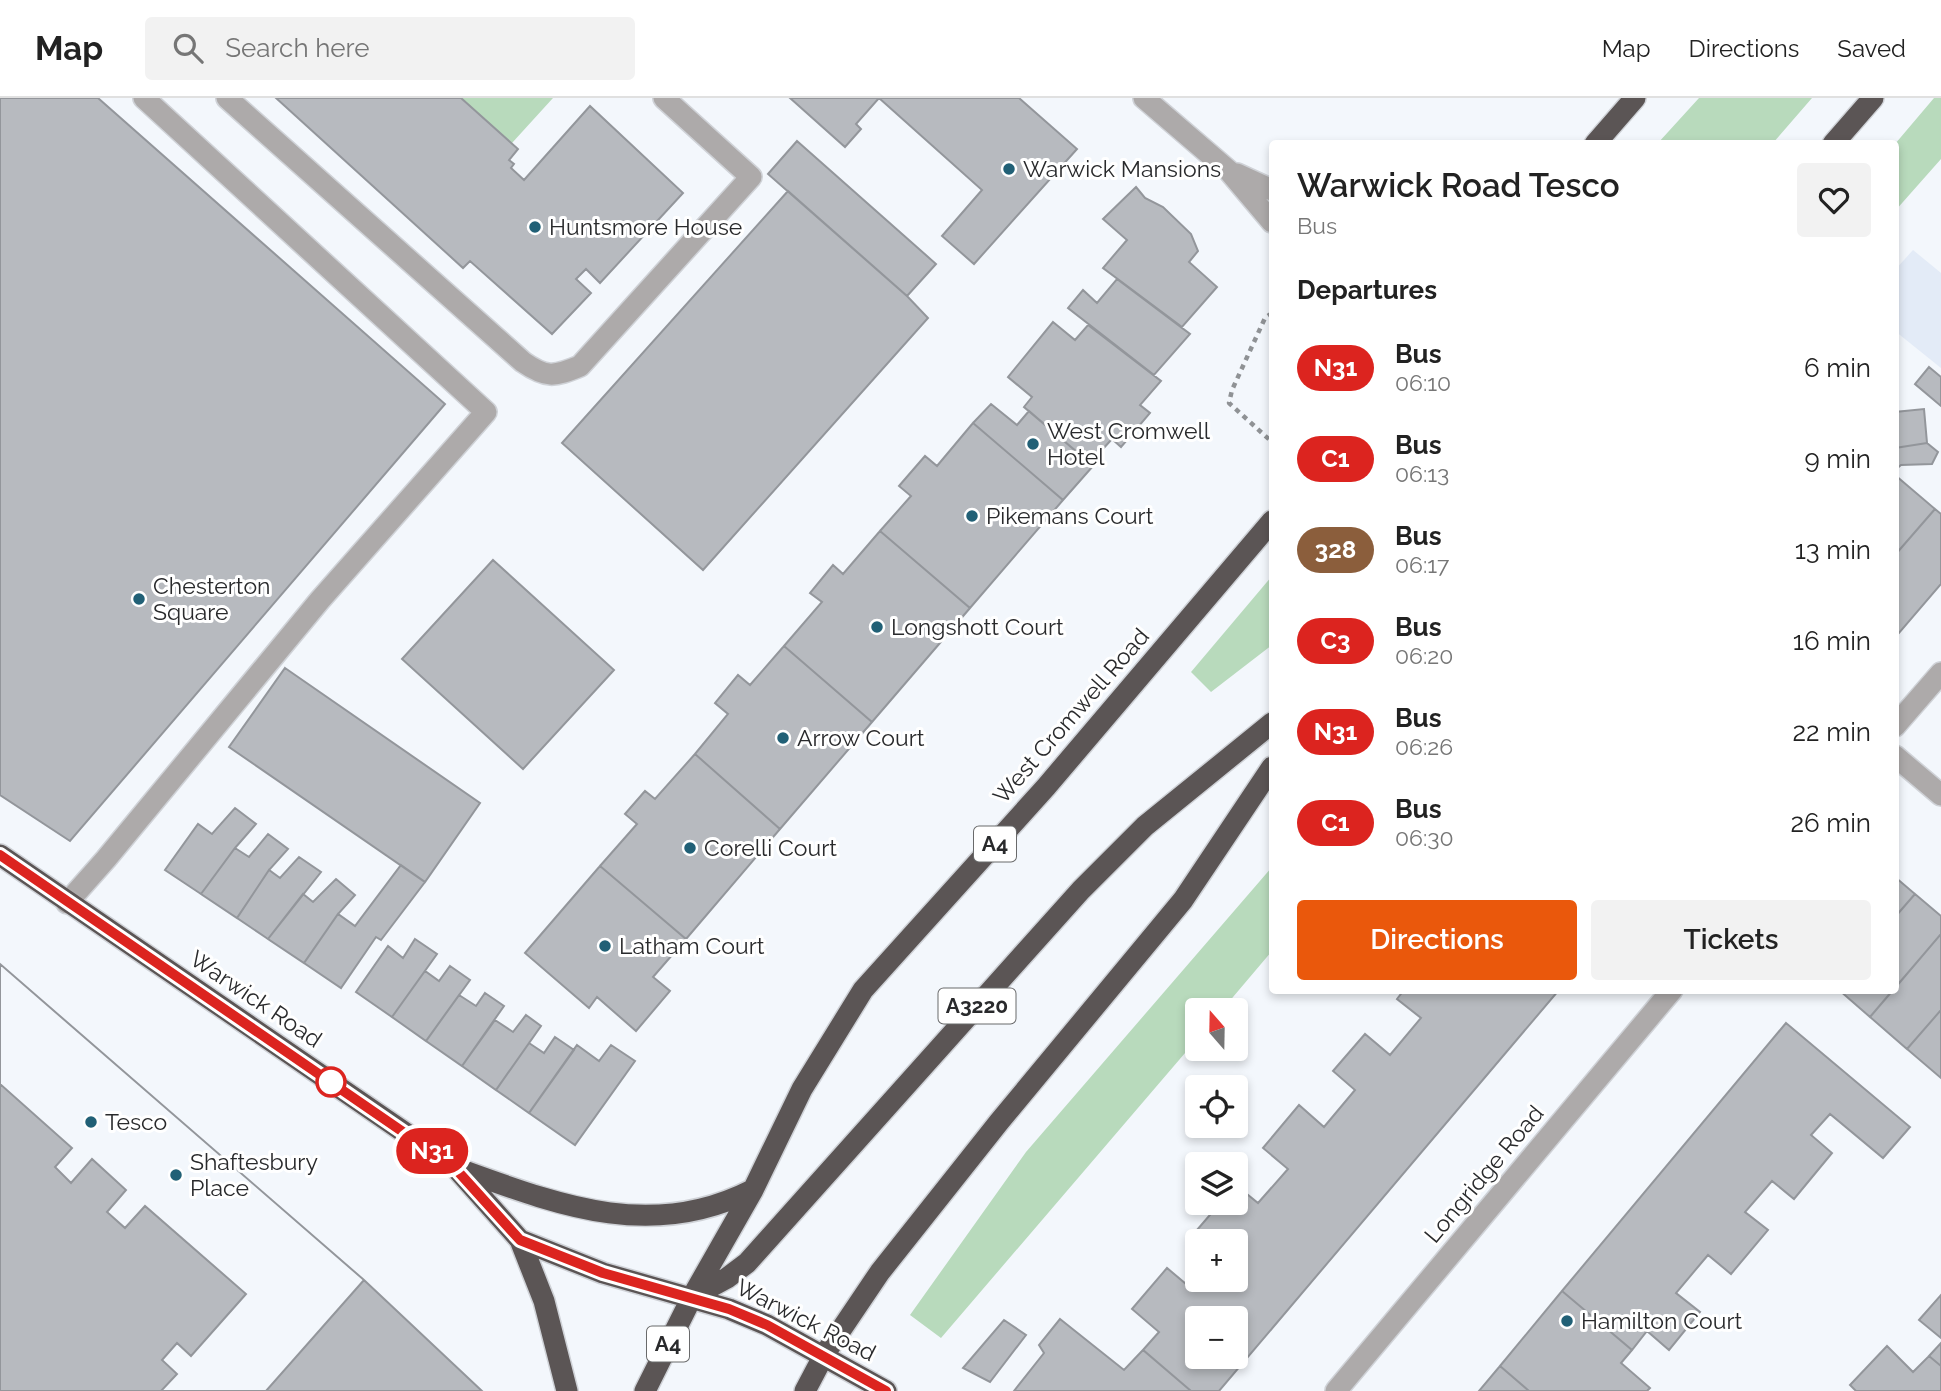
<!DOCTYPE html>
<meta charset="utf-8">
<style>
:root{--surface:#fff;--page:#f2f2f2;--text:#222;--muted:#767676;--line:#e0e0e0;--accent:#ea580c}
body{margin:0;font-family:Raleway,sans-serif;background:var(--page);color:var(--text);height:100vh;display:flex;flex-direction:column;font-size:26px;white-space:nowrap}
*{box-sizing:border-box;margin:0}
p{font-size:23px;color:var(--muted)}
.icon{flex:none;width:38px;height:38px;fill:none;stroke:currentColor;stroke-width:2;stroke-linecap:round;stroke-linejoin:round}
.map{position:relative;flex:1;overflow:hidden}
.details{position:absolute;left:1269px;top:42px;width:630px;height:854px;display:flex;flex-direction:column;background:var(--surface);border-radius:7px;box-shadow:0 4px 10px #0003}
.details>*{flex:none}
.badge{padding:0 14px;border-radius:23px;font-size:24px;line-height:46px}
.needle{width:46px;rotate:340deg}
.fabs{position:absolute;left:1185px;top:900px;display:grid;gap:14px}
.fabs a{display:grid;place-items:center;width:63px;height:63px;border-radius:7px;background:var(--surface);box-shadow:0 4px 10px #0003;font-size:35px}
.map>.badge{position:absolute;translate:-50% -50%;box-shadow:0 0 0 4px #fff}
h2{padding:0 28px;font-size:26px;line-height:63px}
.round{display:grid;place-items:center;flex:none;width:74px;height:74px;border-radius:7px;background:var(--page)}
.head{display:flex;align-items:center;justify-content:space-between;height:119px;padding:0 28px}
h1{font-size:33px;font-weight:600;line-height:52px}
.primary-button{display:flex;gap:14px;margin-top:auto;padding:14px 28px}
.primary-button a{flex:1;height:80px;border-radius:7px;background:var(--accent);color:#fff;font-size:28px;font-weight:600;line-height:80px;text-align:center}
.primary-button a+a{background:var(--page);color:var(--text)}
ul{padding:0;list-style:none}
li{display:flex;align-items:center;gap:21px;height:91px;padding:0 28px}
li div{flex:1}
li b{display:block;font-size:26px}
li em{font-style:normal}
li .badge{min-width:77px;font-weight:700;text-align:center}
header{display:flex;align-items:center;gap:42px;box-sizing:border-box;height:98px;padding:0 35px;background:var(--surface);border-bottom:2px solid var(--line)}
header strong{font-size:33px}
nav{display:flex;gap:38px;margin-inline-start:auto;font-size:24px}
.search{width:490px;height:63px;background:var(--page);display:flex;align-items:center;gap:18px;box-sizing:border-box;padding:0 24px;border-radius:7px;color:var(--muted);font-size:26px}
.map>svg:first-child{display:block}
.built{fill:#e3ebf7}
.green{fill:#b8dabc}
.building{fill:#b7babf;stroke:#93969b;stroke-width:2;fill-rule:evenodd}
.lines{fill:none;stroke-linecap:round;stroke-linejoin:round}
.lane-casing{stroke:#cfd2d7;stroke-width:24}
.street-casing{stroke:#cfd2d7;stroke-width:24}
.highway-casing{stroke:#cfd2d7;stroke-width:24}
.path{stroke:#8f9295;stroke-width:4.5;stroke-dasharray:5 5;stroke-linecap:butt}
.lane{stroke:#adaaaa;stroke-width:21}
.street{stroke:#adaaaa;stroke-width:21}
.highway{stroke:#5b5555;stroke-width:21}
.line-casing{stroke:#fff;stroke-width:16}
.line{stroke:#dc241f;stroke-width:10}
.poi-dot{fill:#216076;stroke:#fff;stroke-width:2.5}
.stop-dot{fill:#fff;stroke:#dc241f;stroke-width:3.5}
.labels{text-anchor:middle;stroke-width:6;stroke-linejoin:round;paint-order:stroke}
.shield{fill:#fff;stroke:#696a6b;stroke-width:2}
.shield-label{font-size:21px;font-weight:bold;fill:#292a2c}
.poi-label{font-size:23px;fill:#292a2c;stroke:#fff;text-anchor:start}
.street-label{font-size:23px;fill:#292a2c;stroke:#fff}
</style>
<header>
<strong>Map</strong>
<div class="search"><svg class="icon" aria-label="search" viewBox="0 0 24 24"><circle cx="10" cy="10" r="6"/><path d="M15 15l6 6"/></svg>Search here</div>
<nav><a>Map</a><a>Directions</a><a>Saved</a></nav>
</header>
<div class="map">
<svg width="1941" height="1293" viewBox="0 0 1941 1293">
<rect width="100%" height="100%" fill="#f3f7fc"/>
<path class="built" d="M1913 152 1941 175V270L1895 233V172Z"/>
<path class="green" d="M461 0H553L512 45Z
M1699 0H1812L1773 45H1658Z
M1934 0H1941V61L1895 113V46Z
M1272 478V547L1211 594 1191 574Z
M1272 769V853L1222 912H1197V941L941 1240 910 1217 1026 1054Z"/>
<path class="building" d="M0 0H98L445 306 70 743 0 697Z
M276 0H461L518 51 509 62 514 66 511 70 524 82 590 8 683 95 600 185 586 171 576 181 591 195 552 236 470 163 463 170Z
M790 0H1019L1077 51 974 166 942 138 982 92 879 0 856 26 861 31 845 49Z
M797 43 936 166 907 198 768 76Z
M1136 89 1145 100 1163 109 1191 136 1198 153 1189 164 1217 189 1182 229 1103 170 1127 142 1103 121Z
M788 93 907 198 928 220 703 472 562 345Z
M1117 181 1190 236 1154 277 1068 210 1083 192 1097 205Z
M1053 224 1075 242 1088 227 1161 283 1140 307 1150 315 1121 349 1112 341 1090 365 1024 309 1032 299 1008 279Z
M1929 269 1941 279V308L1915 286Z
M991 306 1017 327 1029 313 1093 368 1063 402 973 325Z
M1924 311 1927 345 1895 350V314Z
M973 325 1063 402 970 510 880 433 911 398 899 388 925 358 937 368Z
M1927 345 1938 354 1932 366 1901 367 1895 372V350Z
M1895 377 1935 411 1895 457Z
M1935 411 1941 416V486L1899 535 1895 532V457Z
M880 433 970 510 872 624 784 548 822 504 810 495 833 467 843 476Z
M493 462 614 572 523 671 402 561Z
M784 548 872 624 780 731 695 656 728 616 715 605 738 577 750 587Z
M285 570 480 705 425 784 229 649Z
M695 656 780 731 686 841 600 768 637 726 625 716 645 693 655 701Z
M235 710 256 726 235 750 201 796 165 772 198 726 212 736Z
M268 736 288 751 269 772 237 820 201 796 235 750 249 759Z
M299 759 321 774 268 841 237 820 269 772 280 780Z
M401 767 425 784 381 842 376 839 341 890 304 865 338 816 355 828Z
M600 768 686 841 653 879 670 893 636 933 597 899 589 910 525 855Z
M1895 779 1915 796 1895 819Z
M336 781 355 797 338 816 304 865 268 841 303 796 313 804Z
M1915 796 1941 818V836L1895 890V819Z
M1941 836V912L1907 951 1870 919Z
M415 841 437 856 392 919 356 894 388 848 403 860Z
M0 866 364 1182 482 1293H0Z
M0 866 364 1182 266 1293H161L177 1276 162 1262 177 1245 191 1258 246 1196 145 1108 125 1130 107 1114 126 1092 92 1061 71 1085 55 1069 72 1050 0 986Z
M450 868 470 882 426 943 392 919 425 873 439 883Z
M1404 892H1559L1219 1293H1191L1143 1252 1159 1234 1132 1211 1167 1170 1192 1191 1201 1181H1236V1143H1209L1197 1132 1221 1104H1236V1087L1258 1105 1288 1071 1263 1050 1299 1007 1324 1029 1355 992 1333 973 1365 936 1390 957 1421 920 1397 901ZM1197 1220H1236V1258H1197Z
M1839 892H1893L1870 919Z
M485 895 504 908 462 968 426 943 459 897 476 908Z
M1941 912V980L1907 951Z
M526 917 541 928 496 992 462 968 495 922 513 934Z
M1786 925 1910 1029 1883 1060 1830 1016 1811 1037 1832 1055 1794 1101 1772 1083 1745 1114 1768 1132 1731 1176 1708 1157 1676 1195 1700 1214 1669 1252 1647 1233 1632 1252 1562 1193Z
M555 939 574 952 529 1015 496 992 529 945 544 955Z
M577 947 599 963 611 947 635 963 575 1047 529 1015Z
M1562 1193 1632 1252 1621 1265 1650 1290 1647 1293H1529L1500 1268Z
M1941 1197V1240L1919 1222Z
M1060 1221 1124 1272 1143 1252 1191 1293H1014L1044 1255 1039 1247Z
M1004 1222 1026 1237 990 1284 963 1270Z
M1941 1245V1268L1929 1258Z
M1887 1248 1913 1274 1929 1258 1941 1268V1293H1856L1850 1287Z
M1500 1268 1529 1293H1479Z"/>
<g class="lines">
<defs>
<path id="lane" d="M227 0 523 264C546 280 554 279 580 268L751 79 664 0
M67 805 106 761 320 502 486 314 144 0"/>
<path id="street" d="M1144 0 1229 73 1272 124
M1237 76 1272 92
M1895 628 1941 575
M1895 658 1941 697
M1336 1293 1672 892"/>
<path id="highway" d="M1595 46 1635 0
M1833 46 1873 0
M0 757 455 1069 520 1142 603 1175 729 1211 767 1227 886 1293
M456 1070C556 1106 650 1144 752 1092
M520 1142 544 1203 567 1293
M692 1199 727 1180 747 1165 1081 792 1145 728 1272 625
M645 1293 692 1199 753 1092 802 991 863 892 1046 689 1272 423
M805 1293 824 1257 880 1174 999 1024 1183 802 1272 669"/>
</defs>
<use href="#lane" class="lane-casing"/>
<use href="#street" class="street-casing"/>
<use href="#highway" class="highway-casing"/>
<path class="path" d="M1272 215 1265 220 1232 292 1229 305 1272 344"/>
<use href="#lane" class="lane"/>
<use href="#street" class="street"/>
<use href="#highway" class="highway"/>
</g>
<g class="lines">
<defs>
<path id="line" d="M0 757 454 1069 520 1142 603 1175 729 1211 767 1227 886 1293"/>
</defs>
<use href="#line" class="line-casing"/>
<use href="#line" class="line"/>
</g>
<g class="poi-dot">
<circle cx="1009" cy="71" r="7"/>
<circle cx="535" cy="129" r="7"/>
<circle cx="1033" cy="346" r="7"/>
<circle cx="972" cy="418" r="7"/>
<circle cx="139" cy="501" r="7"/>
<circle cx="877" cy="529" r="7"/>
<circle cx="783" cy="640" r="7"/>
<circle cx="690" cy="750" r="7"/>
<circle cx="605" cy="848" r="7"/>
<circle cx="91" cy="1024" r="7"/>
<circle cx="176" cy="1077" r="7"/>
<circle cx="1567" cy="1223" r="7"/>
</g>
<circle class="stop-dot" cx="331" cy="984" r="14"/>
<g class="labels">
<g class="shield">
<rect x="974" y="728.5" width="42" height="35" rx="5"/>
<rect x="938.5" y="890.5" width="77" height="35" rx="5"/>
<rect x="647" y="1228.5" width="42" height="35" rx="5"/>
</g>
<g class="shield-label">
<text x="995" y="753">A4</text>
<text x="977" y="915">A3220</text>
<text x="668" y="1253">A4</text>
</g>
<g class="poi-label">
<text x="1023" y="79">Warwick Mansions</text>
<text x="549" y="137">Huntsmore House</text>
<text x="1047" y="341">West Cromwell<tspan x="1047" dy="26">Hotel</tspan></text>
<text x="986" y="426">Pikemans Court</text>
<text x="153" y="496">Chesterton<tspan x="153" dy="26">Square</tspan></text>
<text x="891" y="537">Longshott Court</text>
<text x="797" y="648">Arrow Court</text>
<text x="704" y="758">Corelli Court</text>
<text x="619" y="856">Latham Court</text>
<text x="105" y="1032">Tesco</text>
<text x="190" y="1072">Shaftesbury<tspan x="190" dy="26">Place</tspan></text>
<text x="1581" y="1231">Hamilton Court</text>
</g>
<g class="street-label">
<text transform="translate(1071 618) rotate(-49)" y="8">West Cromwell Road</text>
<text transform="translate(256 901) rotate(34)" y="8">Warwick Road</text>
<text transform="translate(1484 1076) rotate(-50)" y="8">Longridge Road</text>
<text transform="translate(806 1222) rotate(27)" y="8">Warwick Road</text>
</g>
</g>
</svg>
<div class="fabs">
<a><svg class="needle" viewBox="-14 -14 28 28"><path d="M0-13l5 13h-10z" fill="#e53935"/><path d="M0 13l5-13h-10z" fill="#767676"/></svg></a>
<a><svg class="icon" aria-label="locate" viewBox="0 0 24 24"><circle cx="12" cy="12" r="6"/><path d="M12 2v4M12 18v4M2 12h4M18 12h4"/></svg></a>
<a><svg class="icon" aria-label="layers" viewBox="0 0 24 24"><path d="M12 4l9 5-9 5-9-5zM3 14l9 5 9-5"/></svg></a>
<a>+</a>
<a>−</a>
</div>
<b class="badge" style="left:432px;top:1053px;background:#dc241f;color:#fff">N31</b>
<section class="details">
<div class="head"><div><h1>Warwick Road Tesco</h1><p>Bus</p></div><a class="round"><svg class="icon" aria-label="heart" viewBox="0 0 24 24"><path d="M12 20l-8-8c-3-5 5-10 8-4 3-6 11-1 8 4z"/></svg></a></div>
<h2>Departures</h2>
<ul>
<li><span class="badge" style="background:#dc241f;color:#fff">N31</span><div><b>Bus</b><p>06:10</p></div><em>6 min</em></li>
<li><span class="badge" style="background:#dc241f;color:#fff">C1</span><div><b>Bus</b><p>06:13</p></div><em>9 min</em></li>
<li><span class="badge" style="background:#8b5e3c;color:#fff">328</span><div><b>Bus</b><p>06:17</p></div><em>13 min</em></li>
<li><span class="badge" style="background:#dc241f;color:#fff">C3</span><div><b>Bus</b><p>06:20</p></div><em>16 min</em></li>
<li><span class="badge" style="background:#dc241f;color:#fff">N31</span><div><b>Bus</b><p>06:26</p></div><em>22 min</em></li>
<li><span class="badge" style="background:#dc241f;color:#fff">C1</span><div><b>Bus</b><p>06:30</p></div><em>26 min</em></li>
</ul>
<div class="primary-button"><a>Directions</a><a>Tickets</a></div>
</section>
</div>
